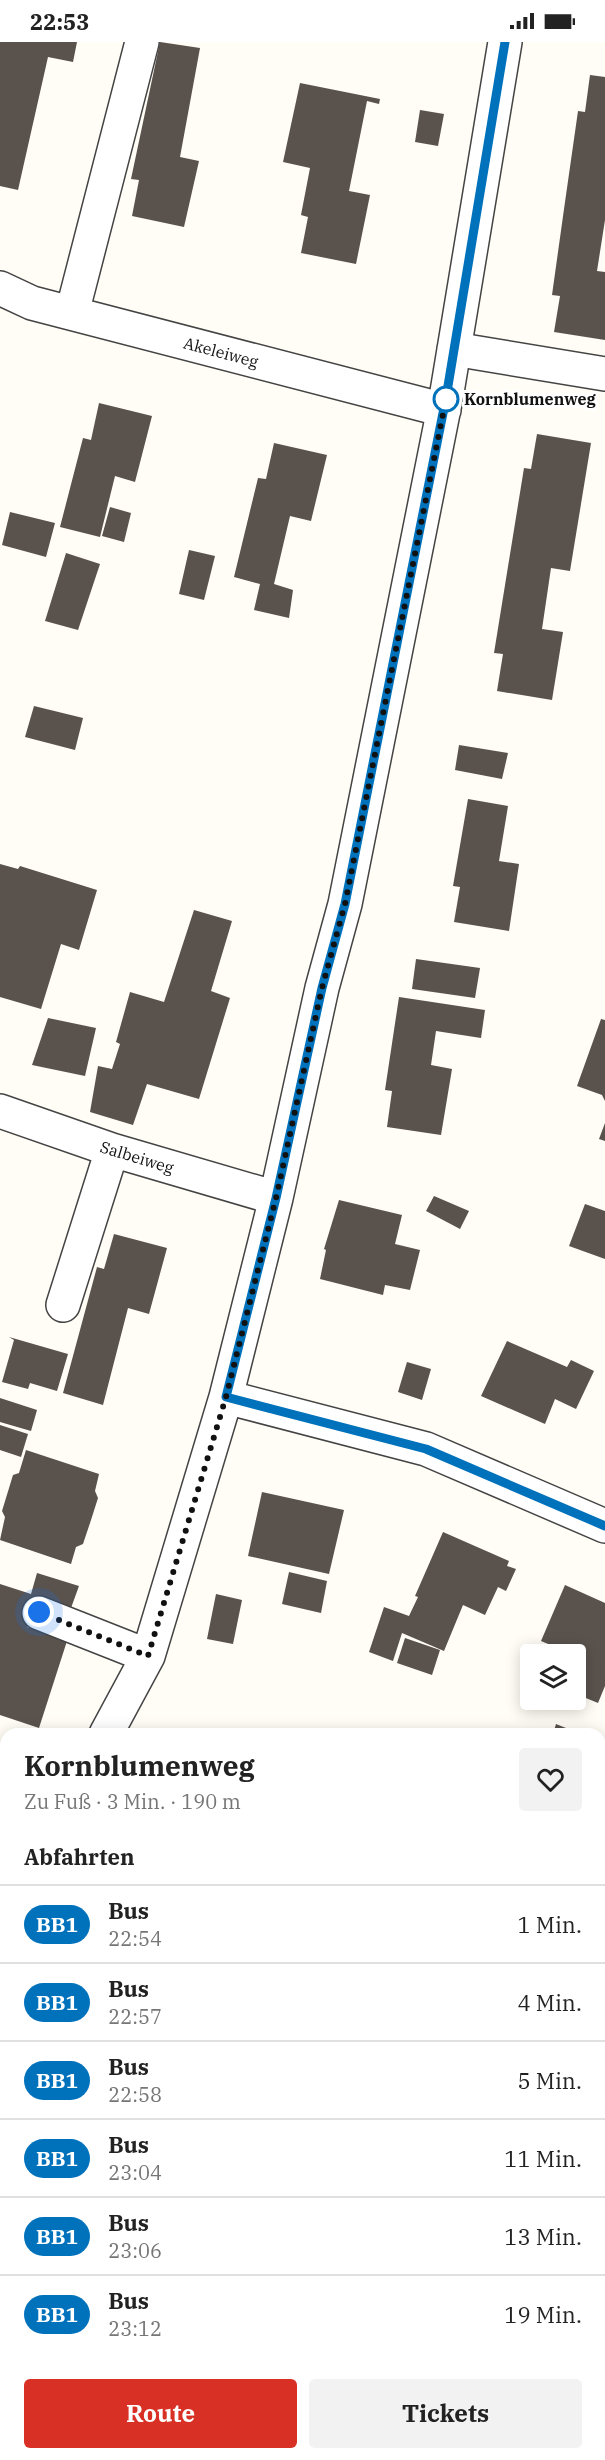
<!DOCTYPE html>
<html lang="de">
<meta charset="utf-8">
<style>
:root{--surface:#fff;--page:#f2f2f2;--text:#222;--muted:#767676;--line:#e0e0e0;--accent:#d93025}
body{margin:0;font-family:"IBM Plex Serif",serif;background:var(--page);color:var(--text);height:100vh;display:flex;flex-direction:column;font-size:22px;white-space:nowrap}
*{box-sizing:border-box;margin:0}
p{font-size:20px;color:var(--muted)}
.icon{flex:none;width:33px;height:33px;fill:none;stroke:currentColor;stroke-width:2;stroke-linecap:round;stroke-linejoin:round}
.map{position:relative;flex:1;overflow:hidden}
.sheet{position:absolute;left:0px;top:1686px;width:606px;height:732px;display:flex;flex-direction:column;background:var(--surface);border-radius:18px 18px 0 0;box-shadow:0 3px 15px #0003}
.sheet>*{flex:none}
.badge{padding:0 12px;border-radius:20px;font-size:21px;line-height:39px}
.buttons{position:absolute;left:520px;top:1602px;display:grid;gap:12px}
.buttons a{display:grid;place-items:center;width:66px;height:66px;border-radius:6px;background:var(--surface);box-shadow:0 3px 15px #0003;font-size:30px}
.you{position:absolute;width:30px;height:30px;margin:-15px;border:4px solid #fff;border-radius:50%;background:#1a73e8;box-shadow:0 0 0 9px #1a73e833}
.map>.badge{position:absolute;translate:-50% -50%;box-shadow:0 0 0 3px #fff}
h2{padding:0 24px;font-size:22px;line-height:54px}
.round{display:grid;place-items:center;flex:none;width:63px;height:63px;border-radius:6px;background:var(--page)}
.overview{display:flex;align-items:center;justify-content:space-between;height:102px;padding:0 24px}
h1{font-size:28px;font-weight:700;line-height:45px}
.cta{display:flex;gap:12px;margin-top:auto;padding:12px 24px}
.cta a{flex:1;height:69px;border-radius:6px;background:var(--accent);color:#fff;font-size:24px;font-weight:700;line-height:69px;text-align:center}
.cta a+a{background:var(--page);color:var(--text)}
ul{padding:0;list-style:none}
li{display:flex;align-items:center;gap:18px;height:78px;padding:0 24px;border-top:2px solid var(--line)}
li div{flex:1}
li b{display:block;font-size:22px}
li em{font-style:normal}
li .badge{min-width:66px;font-weight:700;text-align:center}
.status{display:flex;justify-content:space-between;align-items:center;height:42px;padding:0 30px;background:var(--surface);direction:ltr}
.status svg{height:16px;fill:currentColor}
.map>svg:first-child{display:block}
.forest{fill:#b9dc9c}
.building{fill:#5a524d}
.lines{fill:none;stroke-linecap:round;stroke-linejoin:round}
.minor-casing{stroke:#444;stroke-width:36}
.minor{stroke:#fff;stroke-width:33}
.line-casing{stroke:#fff;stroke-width:14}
.line{stroke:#0072bc;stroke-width:9}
.walk{stroke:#111;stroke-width:6;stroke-dasharray:0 10.8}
.stop-dot{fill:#fff;stroke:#0072bc;stroke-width:3}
.labels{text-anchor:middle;stroke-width:6;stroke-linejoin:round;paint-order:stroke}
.street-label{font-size:16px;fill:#111;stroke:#fff}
.stop-label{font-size:16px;font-weight:bold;fill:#111;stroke:#fff;text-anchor:start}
</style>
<div class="status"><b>22:53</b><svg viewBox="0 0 49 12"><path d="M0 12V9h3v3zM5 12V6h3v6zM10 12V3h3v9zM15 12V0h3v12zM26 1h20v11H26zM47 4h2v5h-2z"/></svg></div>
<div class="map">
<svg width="605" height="2418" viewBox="0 0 605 2418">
<rect width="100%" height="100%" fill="#fffdf5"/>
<path class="forest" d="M0 2381 6 2383V2412H83L99 2418H0Z"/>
<path class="building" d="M0 0H77L73 20 48 15 18 148 0 144Z
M160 0 200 6 180 115 199 119 184 185 132 174 139 138 131 137Z
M590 33 605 35V178L597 229 605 230V298L554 290 560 254 552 253 565 160 578 69 585 70Z
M300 41 380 57 379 62 367 59 349 149 370 153 356 222 301 211 308 175 301 173 310 126 283 120Z
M420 68 444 72 438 104 415 100Z
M99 361 152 374 135 440 115 434 100 495 60 485 83 396 91 398Z
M537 392 591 401 570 529 551 526 542 587 563 590 552 658 497 649 503 612 494 611 524 426 531 427Z
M274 401 327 413 311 479 290 474 274 542 293 548 289 576 254 568 260 542 234 535 258 436 266 437Z
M110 465 131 471 124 500 102 494Z
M10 470 55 481 46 515 2 503Z
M189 508 215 514 204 558 179 552Z
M66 511 100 522 78 588 45 579Z
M34 664 83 676 75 708 25 695Z
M459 703 508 711 502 737 455 728Z
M468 757 508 764 499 819 519 822 509 889 454 880 460 845 453 844Z
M0 822 18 827 20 824 97 848 79 908 61 902 41 967 0 955Z
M194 868 232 879 211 949 230 956 199 1057 147 1042 133 1083 90 1070 98 1024 112 1027 120 1002 116 1000 130 950 164 960Z
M416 917 480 926 475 956 412 947Z
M399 955 485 968 481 996 436 989 431 1023 452 1027 441 1093 387 1085 392 1049 385 1048Z
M48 976 96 986 85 1034 32 1023Z
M601 977 605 978V1059L602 1053 577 1044Z
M605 1081V1099L599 1097Z
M434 1154 469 1169 460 1187 426 1169Z
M339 1158 402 1173 395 1202 420 1208 410 1248 385 1243 383 1253 320 1237 326 1208 324 1207Z
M585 1162 605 1169V1217L569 1204Z
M114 1192 167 1206 149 1272 128 1266 103 1363 63 1351 97 1225 104 1227Z
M9 1295 68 1312 57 1349 30 1341 28 1347 2 1340 14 1298Z
M507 1299 567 1325 571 1318 594 1329 576 1367 555 1357 545 1382 481 1354Z
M407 1320 431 1327 422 1358 398 1350Z
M0 1356 37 1368 31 1389 0 1380Z
M0 1383 28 1392 21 1415 0 1408Z
M26 1408 99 1432 95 1449 98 1456 91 1478 83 1502 76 1505 71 1522 0 1498 5 1475 2 1469 13 1433 19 1431Z
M262 1450 344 1468 329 1532 248 1514Z
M443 1490 509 1519 507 1524 516 1527 506 1549 498 1545 485 1573 463 1563 444 1609 402 1591 393 1619 369 1610 384 1565 409 1574 418 1555 415 1554Z
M289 1530 327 1539 321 1571 282 1562Z
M37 1531 79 1544 71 1566 37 1554 27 1585 67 1599 39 1686 0 1673V1542L31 1552Z
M565 1543 605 1561V1644L598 1661 576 1652V1623L579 1615 541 1599Z
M216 1552 242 1558 233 1602 207 1597Z
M405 1596 440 1608 432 1633 397 1621Z
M556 1682 581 1692H553Z
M601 1794 605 1827 600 1828V1794Z
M600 1924 605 1926V1964L600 1962Z
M600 1966 605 1968V2032L600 2030Z
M6 2046V2084L0 2081V2061Z
M605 2317V2350L600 2348V2328Z"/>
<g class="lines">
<defs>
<path id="minor" d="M0 246 32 261 444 368
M72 271 142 0
M454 307 605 332
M0 1069 112 1108 276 1156
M63 1263 112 1108
M226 1355 426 1407 605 1484
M39 1571 148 1614
M106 1692 148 1614 226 1355 276 1156 322 946 345 862 446 356 505 0
M0 1891 6 1880
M600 2100 605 2102
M600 2299 605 2286
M553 2418 555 2412"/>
</defs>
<use href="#minor" class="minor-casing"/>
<use href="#minor" class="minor"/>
</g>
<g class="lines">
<defs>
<path id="line" d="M505 0 446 356 345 862 322 946 276 1156 226 1355 426 1407 605 1484"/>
</defs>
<use href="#line" class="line-casing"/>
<use href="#line" class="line"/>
<path class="walk" d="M39 1570 148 1614 226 1355 276 1156 322 946 345 862 446 357"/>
</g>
<circle class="stop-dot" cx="446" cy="357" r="12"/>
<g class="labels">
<g class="street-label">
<text transform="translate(221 310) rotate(15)" y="6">Akeleiweg</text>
<text transform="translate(137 1115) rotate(17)" y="6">Salbeiweg</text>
</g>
<g class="stop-label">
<text x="464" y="363">Kornblumenweg</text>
</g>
</g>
</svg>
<div class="buttons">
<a><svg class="icon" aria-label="layers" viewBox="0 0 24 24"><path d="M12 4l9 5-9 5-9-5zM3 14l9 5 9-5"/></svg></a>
</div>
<div class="you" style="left:39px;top:1570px"></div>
<section class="sheet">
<div class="overview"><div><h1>Kornblumenweg</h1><p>Zu Fuß · 3 Min. · 190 m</p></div><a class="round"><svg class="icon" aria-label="heart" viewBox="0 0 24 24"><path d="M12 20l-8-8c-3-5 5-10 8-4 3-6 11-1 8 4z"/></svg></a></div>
<h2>Abfahrten</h2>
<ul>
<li><span class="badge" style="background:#0072bc;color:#fff">BB1</span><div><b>Bus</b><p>22:54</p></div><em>1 Min.</em></li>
<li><span class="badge" style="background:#0072bc;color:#fff">BB1</span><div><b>Bus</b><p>22:57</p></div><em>4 Min.</em></li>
<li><span class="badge" style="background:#0072bc;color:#fff">BB1</span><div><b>Bus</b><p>22:58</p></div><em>5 Min.</em></li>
<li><span class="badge" style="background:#0072bc;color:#fff">BB1</span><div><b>Bus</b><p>23:04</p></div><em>11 Min.</em></li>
<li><span class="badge" style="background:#0072bc;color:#fff">BB1</span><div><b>Bus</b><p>23:06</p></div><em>13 Min.</em></li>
<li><span class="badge" style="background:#0072bc;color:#fff">BB1</span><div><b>Bus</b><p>23:12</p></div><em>19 Min.</em></li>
</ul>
<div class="cta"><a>Route</a><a>Tickets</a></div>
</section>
</div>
